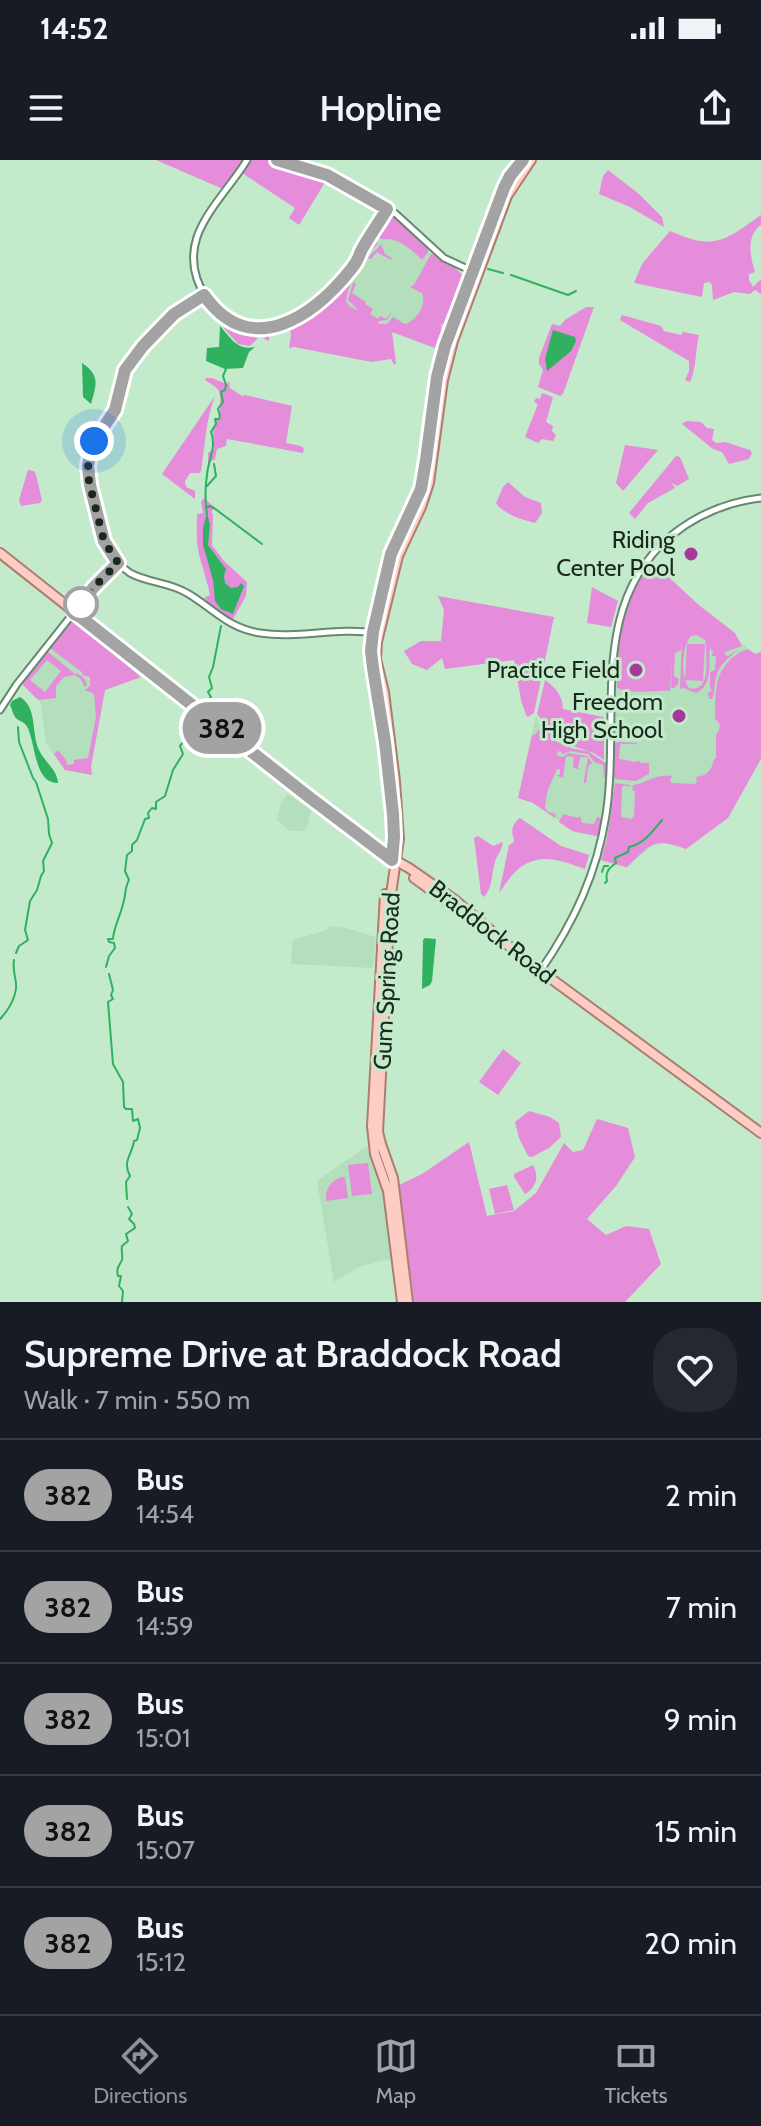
<!DOCTYPE html>
<meta charset="utf-8">
<style>
:root{--surface:#171b24;--page:#242831;--text:#f1f3f6;--muted:#9ea1a6;--line:#363941;--accent:#8c9099}
body{margin:0;font-family:Cabin,sans-serif;background:var(--page);color:var(--text);height:100vh;display:flex;flex-direction:column;font-size:30px;white-space:nowrap}
*{box-sizing:border-box;margin:0}
p{font-size:26px;color:var(--muted)}
.icon{flex:none;width:44px;height:44px;fill:none;stroke:currentColor;stroke-width:2;stroke-linecap:round;stroke-linejoin:round}
.map{position:relative;height:1142px;overflow:hidden}
.panel{display:flex;flex-direction:column;background:var(--surface);flex:1}
.panel>*{flex:none}
.badge{padding:0 16px;border-radius:26px;font-size:28px;line-height:52px}
.you{position:absolute;width:40px;height:40px;margin:-20px;border:6px solid #fff;border-radius:50%;background:#1a73e8;box-shadow:0 0 0 12px #1a73e833}
.map>.badge{position:absolute;translate:-50% -50%;box-shadow:0 0 0 4px #fff}
.round{display:grid;place-items:center;flex:none;width:84px;height:84px;border-radius:32px;background:var(--page)}
.head{display:flex;align-items:center;justify-content:space-between;height:136px;padding:0 24px}
h1{font-size:38px;font-weight:600;line-height:60px}
ul{padding:0;list-style:none}
li{display:flex;align-items:center;gap:24px;height:112px;padding:0 24px;border-top:2px solid var(--line)}
li div{flex:1}
li b{display:block;font-size:30px}
li em{font-style:normal}
li .badge{min-width:88px;font-weight:700;text-align:center}
.status{display:flex;justify-content:space-between;align-items:center;height:56px;padding:0 40px;background:var(--surface);direction:ltr}
.status svg{height:22px;fill:currentColor}
header{display:flex;justify-content:space-between;align-items:center;height:104px;padding:0 24px;background:var(--surface);font-size:36px;font-weight:600}
.tabs{display:flex;justify-content:space-around;align-items:center;height:112px;border-top:2px solid var(--line);background:var(--surface);font-size:22px;color:var(--muted)}
.tabs a{display:grid;justify-items:center;gap:4px}
.tabs .current{color:var(--accent)}
.map>svg:first-child{display:block}
.built{fill:#b3dfbd}
.green{fill:#e58cda;fill-rule:evenodd}
.water{fill:#2fb160}
.lines{fill:none;stroke-linecap:round;stroke-linejoin:round}
.stream{stroke:#2fb160;stroke-width:2}
.minor-casing{stroke:#65896d;stroke-width:9}
.major-casing{stroke:#ac7e70;stroke-width:12}
.minor{stroke:#fff;stroke-width:5}
.major{stroke:#fdcdc4;stroke-width:8}
.line-casing{stroke:#fff;stroke-width:18}
.line{stroke:#a3a3a3;stroke-width:12}
.walk{stroke:#1a281d;stroke-width:8;stroke-dasharray:0 14.4}
.poi-dot{fill:#a53a9c;stroke:#c4eacc;stroke-width:3}
.stop-dot{fill:#fff;stroke:#a3a3a3;stroke-width:4}
.labels{text-anchor:middle;stroke-width:6;stroke-linejoin:round;paint-order:stroke}
.poi-label{font-size:24px;fill:#1a281d;stroke:#c4eacc;text-anchor:end}
.street-label{font-size:24px;fill:#1a281d;stroke:#c4eacc}
</style>
<div class="status"><b>14:52</b><svg viewBox="0 0 49 12"><path d="M0 12V9h3v3zM5 12V6h3v6zM10 12V3h3v9zM15 12V0h3v12zM26 1h20v11H26zM47 4h2v5h-2z"/></svg></div>
<header><svg class="icon" aria-label="menu" viewBox="0 0 24 24"><path d="M4 6h16M4 12h16M4 18h16"/></svg>Hopline<svg class="icon" aria-label="share" viewBox="0 0 24 24"><path d="M12 15V3M7 8l5-5 5 5M5 13v7h14v-7"/></svg></header>
<div class="map">
<svg width="761" height="1142" viewBox="0 0 761 1142">
<rect width="100%" height="100%" fill="#c4eacc"/>
<path class="built" d="M388 60 409 70 431 94 425 133 443 159 441 172 435 188 392 172 372 202 345 197 297 170 344 132Z
M653 401 710 458 745 486 761 505V547L655 683 626 708 601 700 607 678 614 625 617 491 620 473 627 448 644 412Z
M71 459 141 517 105 530 91 607 92 615 65 610 54 595 46 583 41 546 38 538 23 522Z
M536 555 541 567 549 569 557 581 573 588 588 591 607 603 603 650 598 677 574 672 534 643 518 638Z
M288 634 311 650 307 668 303 671H290L277 660 281 643Z
M330 766 346 768 376 777 373 808 291 804 292 783 295 779 325 771Z
M367 986 378 1015 384 1041 393 1098 359 1107 334 1122 317 1021Z"/>
<path class="green" d="M156 0H243L234 16 223 29Z
M251 0H268L327 19 299 65 289 58 295 48 242 13Z
M608 10 639 34 662 57 664 67 630 47 599 34 603 16Z
M389 54 403 63 428 87V92L423 99H421C414 92 403 82 393 80 384 78 383 82 375 75L386 56Z
M761 55V65C746 75 750 97 755 112L749 114V120L753 127 761 119V134L755 130 750 134 734 132 713 140 712 125 709 122 704 123 702 137 634 123 642 104 670 71C715 91 724 81 761 55Z
M372 81 378 83C374 89 369 92 364 98 355 111 349 125 346 141L349 146 359 151 348 140C352 125 357 110 367 98 372 93 377 90 381 84L385 94 392 98 391 100 377 92 371 99 368 98 353 122 356 124 352 133 366 142 365 144 373 149 370 154 378 159 380 156 386 159 392 151 387 160 379 161 378 164H387L393 157 405 164C416 161 427 145 422 133L410 127 414 125 431 94C444 96 455 107 463 116L443 165 441 163V172L435 188 392 172 396 203 394 205 391 199 372 202 294 187 289 188 291 175 289 166C313 153 336 135 352 113 359 103 364 91 372 81Z
M209 145C227 163 245 169 269 170V181L264 179 267 175 266 173 262 174 250 186 238 184 223 167 222 161 208 148Z
M586 147H594L563 234 560 236 538 227 543 210 539 204V198L552 164 560 166 565 160Z
M622 155 661 166 664 171 681 175 683 172 699 175C695 190 697 207 690 222L685 220 689 211V201L620 160Z
M206 218H212L227 224 229 221 230 228 242 236 246 235 292 246 286 283 301 286 304 289 303 293 227 279 226 286 217 289 215 299 208 303V293L214 289 213 272 216 264V260L219 259C220 255 220 251 220 246 221 229 220 230 205 220Z
M542 233 553 237 546 262 553 266 552 271 556 275 553 281 542 279 538 283 525 277 538 244 534 242 536 238 540 239Z
M215 236C206 259 205 285 201 311L199 313H190L185 321 186 327 195 331V339L162 314Z
M686 261 701 262 707 268 714 269 712 280 716 283 725 282 750 290 752 293 749 299 729 304 722 292 713 289 682 264Z
M625 285 658 290 623 331 616 323Z
M676 296 680 297 689 319 677 326 672 323 675 328 648 343 635 359 629 353Z
M28 310 34 311 36 315 42 340 40 343 21 346 19 340Z
M508 322 525 337 541 343 542 353 535 363C523 360 503 354 496 343L503 327Z
M204 338 215 348 211 352 213 354 212 385 224 401 247 422 246 436 233 459 224 456 204 438 210 435C207 419 201 405 198 389 196 378 197 365 197 354L203 353 201 342Z
M652 402 700 446 735 473 742 486 725 492V495L728 496 739 489C730 497 718 505 716 518 714 525 715 532 712 539H709L708 533 712 530 710 528V512L715 510 716 496H712L713 491H711L710 486C708 502 714 525 696 533L684 528 680 529 682 475 681 490 675 493 674 516 679 519 678 524 674 528H671L672 500 670 531C653 530 634 535 617 528 618 480 621 442 652 402ZM697 475 705 480 706 485C706 500 711 533 689 528 680 517 682 486 691 476Z
M592 427 618 441 611 467 587 463Z
M438 436 554 457 534 553 528 557 526 555 521 540 514 500 445 509 442 498 427 510 412 504 404 491 421 481H441L444 450Z
M73 461 141 517 105 530 91 607 92 615 65 610 54 594 58 590 66 600 67 605 74 604V600L88 598 96 557 94 534 85 530 90 526V517L82 515 83 513 50 488Z
M687 484H705L703 521 685 520Z
M748 489 755 494 761 492V599L728 658 686 689C653 677 651 684 627 707L601 700 607 678 615 623 630 625V627L624 625 622 628 621 657 631 659 634 656 635 631 632 630 633 625C649 623 652 614 672 616L670 621 672 623 695 624 697 622 696 617C707 616 712 610 714 599H716V575L719 570 720 564 715 559C716 535 713 515 732 498 738 493 743 490 748 489Z
M47 491 75 514 77 513 85 519 87 526 85 527 80 518 74 515 64 517 56 526V538L38 540 21 523ZM47 500 61 511 45 532 30 520Z
M545 520C555 527 563 536 563 549L604 557V600C591 590 587 591 573 586 558 581 546 566 537 554Z
M541 568H546L557 582 573 589 588 591 607 604V614L609 615 608 618H604L603 605 594 602 588 594 570 591 563 594 560 591 557 592 558 596 563 597 568 593 587 596 592 603 588 607 586 623H584V620L588 597H580L578 609 573 608 574 597 566 596 563 618 556 615H560V609H557L547 632 545 648 548 652 556 654 555 658 533 643 518 638 532 575H534Z
M619 582 637 583V586L636 584H623L620 585 619 599 631 601 632 602 640 601 641 603H648L649 602V614L636 621 615 619 613 614 614 585 615 583Z
M563 654 578 658 580 656 582 663 594 664 597 657 603 658 599 679H597V676L572 671 559 662Z
M520 658 561 686 589 695 585 709C563 701 542 692 521 707 512 713 505 725 499 733L509 685 513 683 514 679C510 670 513 663 520 658Z
M478 676 493 686 503 682C502 691 497 694 495 702 491 715 493 727 484 737L481 734 474 678Z
M503 889 521 903 498 935 479 922Z
M529 951 550 957 559 963 561 977 549 988 532 997 528 996 519 978 515 962Z
M597 959 628 968 635 997 616 1026 587 1059 606 1075 626 1066 649 1069 661 1104 625 1142H414L399 1025 422 1014 469 982 487 1056 514 1051 536 1033 564 983 573 992 583 990Z
M368 1003 372 1034 352 1036 348 1005Z
M533 1005C539 1016 537 1027 525 1034L514 1017V1014Z
M341 1017H345L348 1038 326 1041C325 1029 330 1022 341 1017Z
M507 1025 514 1050 495 1054 489 1029Z"/>
<path class="water" d="M220 166C230 177 237 191 255 187L249 192 243 208 225 209 206 201 207 188 219 187Z
M553 170 575 177 576 181 571 191 547 211 545 199Z
M82 203C101 216 96 225 91 244L83 237Z
M207 353 210 365 208 385 226 409 224 416 225 423 231 428 238 427 241 423 244 426 233 454 221 449 215 441 213 420 203 385V368Z
M20 537C38 548 31 573 39 590 45 603 57 609 58 623 33 624 36 579 26 565 23 561 18 561 15 557 13 554 12 549 10 545L12 541Z
M425 778 436 779 432 821 430 825 422 829 423 780Z"/>
<g class="lines">
<path class="stream" d="M488 109 503 113
M511 115 568 135 576 131
M207 326 216 316 214 304
M208 347 210 346 214 348 262 384
M207 354C205 341 205 328 207 315 208 300 217 287 211 272L216 264 215 259H219L220 256 218 249 223 242 221 232 225 230 226 225 223 216 226 209
M206 552H210L212 544 207 541 211 537 208 532 212 528 209 517 213 507 221 466
M602 712 604 706H608
M605 723 607 721C605 712 609 708 616 703L615 698 628 692 629 687C644 684 653 671 662 660
M16 793 19 786 28 780 25 770 30 741 37 730 41 716 44 711 43 701 52 683 49 674 48 659 36 622 33 618 19 582 18 567
M106 807 109 796 115 788 114 783 109 782 108 779H113C113 769 122 752 124 740 126 732 125 727 129 720L125 711 127 695 132 691V685L137 680 145 659 149 658 148 653 152 648 156 649V642L165 636 173 610 183 594 180 586 197 566 198 560
M109 814 113 830 111 835 113 839 108 842 113 904 123 922 124 947 126 949H132L133 961 138 959 140 968 137 980 134 981C132 995 122 1001 130 1016L126 1022 127 1039
M0 859C8 851 15 839 16 828 17 819 12 812 14 800
M122 1142 123 1131 119 1126 121 1116H118C116 1108 119 1106 122 1100 123 1097 121 1090 122 1086L128 1081 126 1074 135 1068 134 1064 129 1059 132 1054 128 1047"/>
<defs>
<path id="minor" d="M247 0C232 25 207 49 197 77 178 135 242 189 296 160 341 135 362 89 387 49
M277 0 327 15 378 43 396 54 444 98 474 112
M204 135C172 153 138 181 123 215 118 228 119 243 112 255 104 267 94 277 90 291 85 313 96 366 106 386 111 397 120 406 130 413 148 423 169 422 187 433 213 448 227 468 260 473 298 479 337 467 375 473
M0 550 17 524 94 427 118 403
M541 810C574 762 597 713 606 655 621 558 587 445 672 375 698 354 728 342 761 338"/>
<path id="major" d="M0 393 342 663 386 695 409 708 455 740 523 798 761 973
M372 483 388 403 421 329 426 300 435 226 447 179 504 28 523 0
M372 501 382 558
M386 592 393 654
M414 718 465 755
M385 734 372 966 375 994 388 1031 402 1142
M408 1142 393 1018 381 984 378 972 390 741 399 679 395 621 384 532 376 499 377 482 398 396 421 347 429 323 443 220 453 181 507 36 531 0"/>
</defs>
<use href="#minor" class="minor-casing"/>
<use href="#major" class="major-casing"/>
<use href="#minor" class="minor"/>
<use href="#major" class="major"/>
</g>
<g class="lines">
<defs>
<path id="line" d="M277 0 327 15 387 49C379 63 369 76 361 91 359 97 356 103 352 108 315 155 251 202 204 135L174 154 143 186 125 210 115 250 92 285 88 306 90 325 104 381 118 403 94 427 74 452 309 637 392 700 394 677 393 654 385 582 373 508 371 491 373 472 391 394 421 329 426 300 437 217 445 186 504 28 510 16 523 0"/>
</defs>
<use href="#line" class="line-casing"/>
<use href="#line" class="line"/>
<path class="walk" d="M81 444 94 427 118 403 104 381 89 322 88 303 94 281"/>
</g>
<g class="poi-dot">
<circle cx="691" cy="394" r="8"/>
<circle cx="636" cy="510" r="8"/>
<circle cx="679" cy="556" r="8"/>
</g>
<circle class="stop-dot" cx="81" cy="444" r="16"/>
<g class="labels">
<g class="poi-label">
<text x="675" y="388">Riding<tspan x="675" dy="28">Center Pool</tspan></text>
<text x="620" y="518">Practice Field</text>
<text x="663" y="550">Freedom<tspan x="663" dy="28">High School</tspan></text>
</g>
<g class="street-label">
<text transform="translate(492 772) rotate(38)" y="8">Braddock Road</text>
<text transform="translate(387 821) rotate(-87)" y="8">Gum Spring Road</text>
</g>
</g>
</svg>
<div class="you" style="left:94px;top:281px"></div>
<b class="badge" style="left:222px;top:568px;background:#a3a3a3;color:#111">382</b>
</div>
<section class="panel">
<div class="head"><div><h1>Supreme Drive at Braddock Road</h1><p>Walk · 7 min · 550 m</p></div><a class="round"><svg class="icon" aria-label="heart" viewBox="0 0 24 24"><path d="M12 20l-8-8c-3-5 5-10 8-4 3-6 11-1 8 4z"/></svg></a></div>
<ul>
<li><span class="badge" style="background:#a3a3a3;color:#111">382</span><div><b>Bus</b><p>14:54</p></div><em>2 min</em></li>
<li><span class="badge" style="background:#a3a3a3;color:#111">382</span><div><b>Bus</b><p>14:59</p></div><em>7 min</em></li>
<li><span class="badge" style="background:#a3a3a3;color:#111">382</span><div><b>Bus</b><p>15:01</p></div><em>9 min</em></li>
<li><span class="badge" style="background:#a3a3a3;color:#111">382</span><div><b>Bus</b><p>15:07</p></div><em>15 min</em></li>
<li><span class="badge" style="background:#a3a3a3;color:#111">382</span><div><b>Bus</b><p>15:12</p></div><em>20 min</em></li>
</ul>
</section>
<nav class="tabs">
<a class="current"><svg class="icon" aria-label="directions" viewBox="0 0 24 24"><path d="M12 3l9 9-9 9-9-9zM9 14v-3h6M13 9l2 2-2 2"/></svg>Directions</a>
<a><svg class="icon" aria-label="map" viewBox="0 0 24 24"><path d="M3 6l6-2 6 2 6-2v14l-6 2-6-2-6 2zM9 4v14M15 6v14"/></svg>Map</a>
<a><svg class="icon" aria-label="tickets" viewBox="0 0 24 24"><path d="M3 7h18v10H3zM15 7v10"/></svg>Tickets</a>
</nav>
